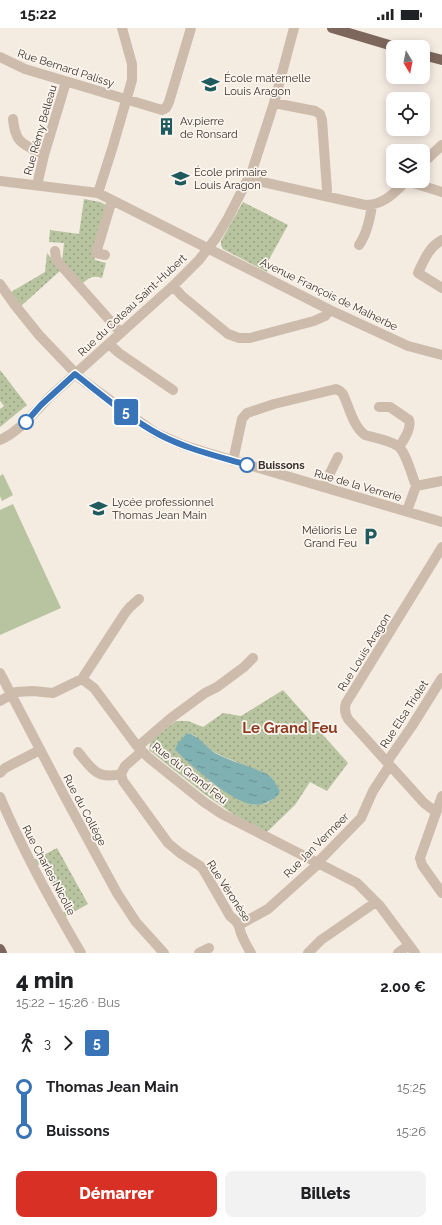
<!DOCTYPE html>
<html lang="fr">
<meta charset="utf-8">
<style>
:root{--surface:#fff;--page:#f2f2f2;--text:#202124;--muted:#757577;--accent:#d93025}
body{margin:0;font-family:Raleway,sans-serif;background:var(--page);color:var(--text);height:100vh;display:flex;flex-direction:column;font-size:15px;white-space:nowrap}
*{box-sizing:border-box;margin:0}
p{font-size:13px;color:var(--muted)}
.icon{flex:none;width:22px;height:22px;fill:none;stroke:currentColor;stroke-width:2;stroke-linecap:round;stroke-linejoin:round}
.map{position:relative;height:925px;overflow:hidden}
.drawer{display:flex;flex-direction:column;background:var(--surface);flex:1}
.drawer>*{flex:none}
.badge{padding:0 8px;border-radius:3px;font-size:14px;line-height:26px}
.needle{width:26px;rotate:170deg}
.controls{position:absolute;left:386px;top:12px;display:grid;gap:8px}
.controls a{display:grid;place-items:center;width:44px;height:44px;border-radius:8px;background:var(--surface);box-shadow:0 2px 10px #0003;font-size:20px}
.map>.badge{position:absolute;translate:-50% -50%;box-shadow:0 0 0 2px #fff}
.legs{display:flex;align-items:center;gap:6px;height:44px;padding:0 16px;font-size:13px}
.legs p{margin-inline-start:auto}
.summary{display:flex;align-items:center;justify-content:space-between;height:68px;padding:0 16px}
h1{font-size:22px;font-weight:800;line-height:30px}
.cta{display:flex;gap:8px;margin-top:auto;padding:8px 16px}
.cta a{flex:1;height:46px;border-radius:8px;background:var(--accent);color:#fff;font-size:16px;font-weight:800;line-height:46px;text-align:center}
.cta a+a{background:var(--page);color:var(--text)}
ul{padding:0 16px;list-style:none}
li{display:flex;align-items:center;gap:14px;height:44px;font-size:15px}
li i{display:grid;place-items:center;width:6px;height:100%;margin:0 5px;background:currentColor}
li i::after{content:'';width:10px;height:10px;margin:-5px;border:3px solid;border-radius:50%;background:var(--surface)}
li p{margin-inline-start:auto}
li:first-child i{background:linear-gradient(#0000 50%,currentColor 0)}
li:last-child i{background:linear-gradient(currentColor 50%,#0000 0)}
.status{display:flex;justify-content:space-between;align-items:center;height:28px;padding:0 20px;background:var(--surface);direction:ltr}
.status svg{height:11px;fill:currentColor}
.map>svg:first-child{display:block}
.green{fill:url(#green-dots);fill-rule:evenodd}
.pitch{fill:#b8c4a0}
.water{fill:url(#water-ripples)}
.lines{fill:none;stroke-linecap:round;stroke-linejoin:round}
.minor{stroke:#cdbbac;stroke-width:10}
.major{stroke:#7d675c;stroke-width:10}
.line-1-casing{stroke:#fff;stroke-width:9}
.line-1{stroke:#3974b9;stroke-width:6}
.stop-1-dot{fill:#fff;stroke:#3974b9;stroke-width:2}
.labels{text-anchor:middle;stroke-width:3.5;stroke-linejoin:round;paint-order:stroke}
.street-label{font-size:11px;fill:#3b302b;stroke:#fbf5ee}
.poi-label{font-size:11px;fill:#3b302b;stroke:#fbf5ee;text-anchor:start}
.stop-label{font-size:11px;font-weight:bold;fill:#3b302b;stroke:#fbf5ee;text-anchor:start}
.district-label{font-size:15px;font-weight:bold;fill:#8c3b22;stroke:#fbf5ee}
</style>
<div class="status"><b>15:22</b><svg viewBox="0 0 49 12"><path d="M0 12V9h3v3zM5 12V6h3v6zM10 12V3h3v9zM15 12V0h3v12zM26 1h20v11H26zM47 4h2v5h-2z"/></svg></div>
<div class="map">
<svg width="442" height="925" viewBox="0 0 442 925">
<defs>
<pattern id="green-dots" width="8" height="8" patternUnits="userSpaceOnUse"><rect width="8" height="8" fill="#b8c4a0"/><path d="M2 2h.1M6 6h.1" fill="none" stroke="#97a083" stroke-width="1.8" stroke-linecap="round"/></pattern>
<pattern id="water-ripples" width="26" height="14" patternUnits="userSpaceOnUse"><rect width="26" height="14" fill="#7fb0b2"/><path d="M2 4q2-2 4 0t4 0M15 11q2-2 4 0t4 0" fill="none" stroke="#699091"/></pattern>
</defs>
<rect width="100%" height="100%" fill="#f4ebe1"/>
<path class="green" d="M84 171 100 174 106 177 93 226 95 232 106 235 102 250C92 247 89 250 82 256L62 234 64 215 49 214 50 202 79 206Z
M243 174 288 197 266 237 269 239 267 244 223 221 221 217V213Z
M47 225 61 242 21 278 11 264 45 244Z
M0 342 27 377 0 399V381L4 378 0 373Z
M283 662 348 735 327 763 310 754 295 777 266 805 233 786 203 765 149 722 151 712 176 693H188L203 699 223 685 241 688ZM187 705 194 707 210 722 222 728 270 748 280 763 268 775 254 777 214 756 176 723Z
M57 820 88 876 65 889 63 885 66 883 41 836 37 837 34 832Z"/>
<path class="pitch" d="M3 446 13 467 2 473 0 468V448Z
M13 476 61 580 0 607V482Z"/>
<path class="water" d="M187 705C199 707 205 719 215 725 233 735 253 738 270 748L274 753 280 763C278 768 275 770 271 772 266 776 257 778 250 776 228 771 192 738 175 722L178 715Z"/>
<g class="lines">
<path class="minor" d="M0 29 25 41 162 82 166 80 169 74 191 0
M274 75 315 83 320 86 322 92 327 162 326 168
M13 91C15 116 24 116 44 127
M423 135 442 117
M249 151 365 177C384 177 394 165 406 153
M0 153 98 165 330 282 408 318 442 327
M407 153 442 164
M37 157 44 127 66 54
M98 165 113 118 132 52V36L122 0
M442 212C429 219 424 232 418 245L442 260
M359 217C367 206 370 191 372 177
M55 223 56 230 58 234 121 305
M105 227 96 225 112 172
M0 256 14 276 39 307 81 351 136 391 156 405 183 417 208 425 442 494
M173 258 182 268 228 306 239 310H250L314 293 325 288 330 282
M109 316 119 325 173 362
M379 379H390L409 392C412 400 404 412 399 419
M0 412C22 402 36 381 54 365L173 258 199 232 216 210 228 190 252 143 274 75 294 0
M233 433 242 391 247 385 274 376 336 361 340 363 343 366C349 379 353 398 365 407 375 410 389 412 398 418 406 424 412 448 416 458
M323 459 338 429
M407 483 416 458 442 453
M0 645 66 771 117 865 136 894 164 925
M82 651 125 585 130 579 139 571
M0 673 16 664 33 663 53 665 82 651 94 660 137 718 149 730 204 774 222 786 357 855 380 878 415 925
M78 724C92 741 97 752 121 746
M0 745 5 740 40 722
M442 768 420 830 422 837 442 865
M0 769C23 823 51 874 81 925
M436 784 424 775 348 691C345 686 344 681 346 675L442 519
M239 897 268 881 317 837 320 832 361 790 373 763 388 740 389 731 412 698 442 650
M199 925 209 920
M251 925C248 920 245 915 243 910 237 899 243 898 230 888L203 841 200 838 180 825 168 815 123 753 121 746 125 738 140 725 141 716 149 709 171 690 205 665 217 659 244 639 253 630
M308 925 321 912 376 874
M398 925 409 917"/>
<path class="major" d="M332 0 396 19
M423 27 442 32
M0 921 2 925"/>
</g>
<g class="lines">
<defs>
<path id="line-1" d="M26 394 41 377 75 346C102 367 130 391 160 407 187 421 217 428 247 437"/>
</defs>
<use href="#line-1" class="line-1-casing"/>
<use href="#line-1" class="line-1"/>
</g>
<defs>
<symbol id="school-bare" viewBox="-9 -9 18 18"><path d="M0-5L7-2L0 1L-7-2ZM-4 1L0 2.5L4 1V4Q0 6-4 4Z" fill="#1f5a5e" stroke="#fbf5ee" stroke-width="2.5" paint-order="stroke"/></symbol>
<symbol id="building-bare" viewBox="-9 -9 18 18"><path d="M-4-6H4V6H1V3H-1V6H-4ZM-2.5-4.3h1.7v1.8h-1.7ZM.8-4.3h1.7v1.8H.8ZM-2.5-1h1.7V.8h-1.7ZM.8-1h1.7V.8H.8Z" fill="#1f5a5e" stroke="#fbf5ee" stroke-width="2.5" paint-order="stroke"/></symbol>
<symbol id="parking-bare" viewBox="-9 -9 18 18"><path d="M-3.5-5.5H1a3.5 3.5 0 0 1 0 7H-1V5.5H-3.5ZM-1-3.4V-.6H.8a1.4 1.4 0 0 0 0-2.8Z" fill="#1f5a5e" stroke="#fbf5ee" stroke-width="2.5" paint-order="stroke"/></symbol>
</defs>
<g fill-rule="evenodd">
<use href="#school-bare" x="198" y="44" width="25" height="25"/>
<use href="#building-bare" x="154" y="86" width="25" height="25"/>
<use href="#school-bare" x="168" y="138" width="25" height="25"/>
<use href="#school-bare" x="86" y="468" width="25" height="25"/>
<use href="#parking-bare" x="358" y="496" width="25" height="25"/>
</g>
<g class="stop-1-dot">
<circle cx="26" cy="394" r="7"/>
<circle cx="247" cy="437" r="7"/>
</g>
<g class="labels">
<g class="street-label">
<text transform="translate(66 40) rotate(18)" y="4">Rue Bernard Palissy</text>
<text transform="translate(40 102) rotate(-74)" y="4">Rue Rémy Belleau</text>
<text transform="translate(329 266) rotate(26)" y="4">Avenue François de Malherbe</text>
<text transform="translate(132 277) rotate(-43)" y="4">Rue du Coteau Saint-Hubert</text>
<text transform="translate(358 457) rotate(16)" y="4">Rue de la Verrerie</text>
<text transform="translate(364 624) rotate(-58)" y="4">Rue Louis Aragon</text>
<text transform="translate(404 686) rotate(-57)" y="4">Rue Elsa Triolet</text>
<text transform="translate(190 745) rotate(38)" y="4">Rue du Grand Feu</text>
<text transform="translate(85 782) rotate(62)" y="4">Rue du Collège</text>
<text transform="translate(316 817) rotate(-45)" y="4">Rue Jan Vermeer</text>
<text transform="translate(49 842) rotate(62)" y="4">Rue Charles Nicolle</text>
<text transform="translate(229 863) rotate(57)" y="4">Rue Véronèse</text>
</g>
<g class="poi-label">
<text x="224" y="54">École maternelle<tspan x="224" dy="13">Louis Aragon</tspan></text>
<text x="180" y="97">Av.pierre<tspan x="180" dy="13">de Ronsard</tspan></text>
<text x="194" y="148">École primaire<tspan x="194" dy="13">Louis Aragon</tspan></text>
<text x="112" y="478">Lycée professionnel<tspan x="112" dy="13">Thomas Jean Main</tspan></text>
<text x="357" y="506" text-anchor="end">Mélioris Le<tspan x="357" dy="13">Grand Feu</tspan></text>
</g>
<g class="stop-label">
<text x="258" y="441">Buissons</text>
</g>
<g class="district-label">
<text x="290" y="705">Le Grand Feu</text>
</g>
</g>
</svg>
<div class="controls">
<a><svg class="needle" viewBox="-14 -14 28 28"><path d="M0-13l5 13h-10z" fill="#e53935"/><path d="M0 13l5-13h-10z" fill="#757577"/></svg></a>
<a><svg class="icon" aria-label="locate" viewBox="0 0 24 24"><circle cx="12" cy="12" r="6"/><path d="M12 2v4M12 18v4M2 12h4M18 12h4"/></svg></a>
<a><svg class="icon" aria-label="layers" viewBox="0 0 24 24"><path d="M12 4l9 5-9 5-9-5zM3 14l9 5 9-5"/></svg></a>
</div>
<b class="badge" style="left:126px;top:384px;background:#3974b9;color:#fff">5</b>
</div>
<section class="drawer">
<div class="summary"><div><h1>4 min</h1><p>15:22 – 15:26 · Bus</p></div><b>2.00 €</b></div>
<div class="legs"><svg class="icon" aria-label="walk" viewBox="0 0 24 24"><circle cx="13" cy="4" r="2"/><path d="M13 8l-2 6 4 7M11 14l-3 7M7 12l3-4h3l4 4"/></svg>3<svg class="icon" aria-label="forward" viewBox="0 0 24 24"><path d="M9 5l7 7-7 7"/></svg><b class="badge" style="background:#3974b9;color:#fff">5</b></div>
<ul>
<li><i style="color:#3974b9"></i><b>Thomas Jean Main</b><p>15:25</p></li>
<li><i style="color:#3974b9"></i><b>Buissons</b><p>15:26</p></li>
</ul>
<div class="cta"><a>Démarrer</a><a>Billets</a></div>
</section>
